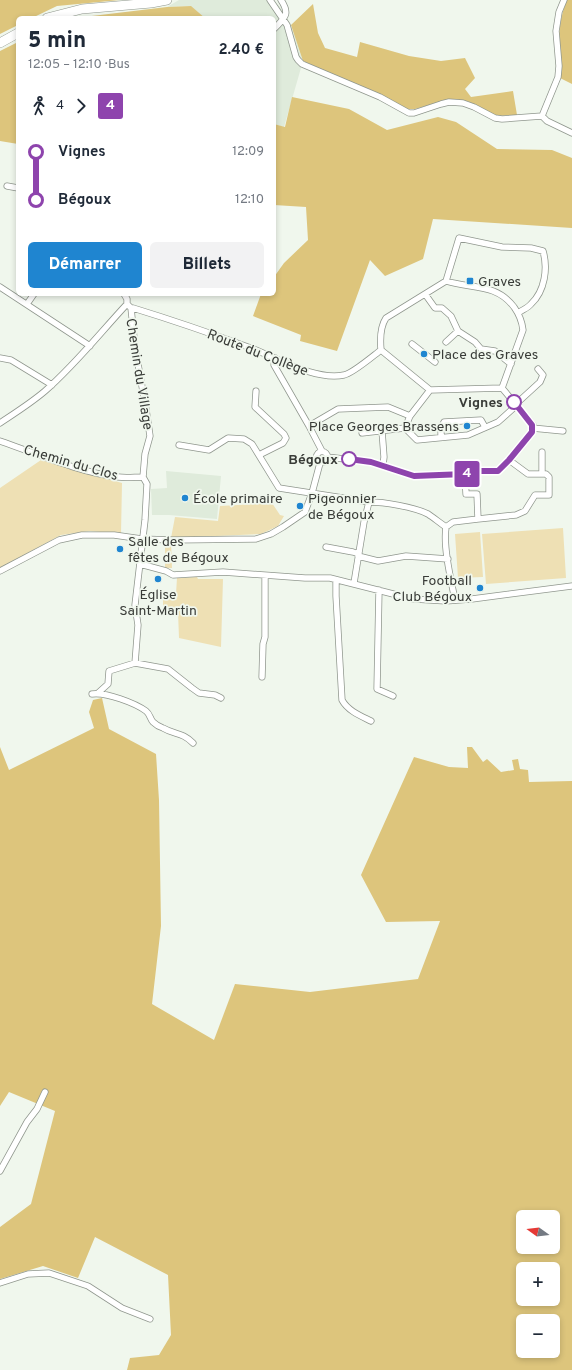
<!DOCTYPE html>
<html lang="fr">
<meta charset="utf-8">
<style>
:root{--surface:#fff;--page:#f2f2f3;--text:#1f2937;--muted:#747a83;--accent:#1f85d0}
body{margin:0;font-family:Overpass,sans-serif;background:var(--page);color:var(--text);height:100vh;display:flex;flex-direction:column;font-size:15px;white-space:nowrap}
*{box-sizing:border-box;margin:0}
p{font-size:13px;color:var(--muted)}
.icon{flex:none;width:22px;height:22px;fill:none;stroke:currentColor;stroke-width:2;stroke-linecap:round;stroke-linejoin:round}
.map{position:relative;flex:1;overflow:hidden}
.details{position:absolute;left:16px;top:16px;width:260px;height:280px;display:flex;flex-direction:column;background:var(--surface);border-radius:6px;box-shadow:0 2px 6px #0003}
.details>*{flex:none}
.badge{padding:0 8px;border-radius:3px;font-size:14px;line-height:26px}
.needle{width:26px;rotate:285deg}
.controls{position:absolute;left:516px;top:1210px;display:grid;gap:8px}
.controls a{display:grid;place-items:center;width:44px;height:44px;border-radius:6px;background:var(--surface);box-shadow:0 2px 6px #0003;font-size:20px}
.map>.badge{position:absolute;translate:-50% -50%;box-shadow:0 0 0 2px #fff}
.legs{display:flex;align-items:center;gap:6px;height:44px;padding:0 12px;font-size:13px}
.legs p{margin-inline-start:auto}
.overview{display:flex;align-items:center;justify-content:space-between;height:68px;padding:0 12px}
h1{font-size:22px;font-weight:800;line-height:30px}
.cta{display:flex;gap:8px;margin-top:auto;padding:8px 12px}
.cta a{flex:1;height:46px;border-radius:6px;background:var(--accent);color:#fff;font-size:16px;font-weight:800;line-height:46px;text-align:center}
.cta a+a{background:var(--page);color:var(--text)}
ul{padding:0 12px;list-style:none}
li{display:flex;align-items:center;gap:14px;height:48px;font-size:15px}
li i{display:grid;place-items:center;width:6px;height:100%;margin:0 5px;background:currentColor}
li i::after{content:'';width:10px;height:10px;margin:-5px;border:3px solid;border-radius:50%;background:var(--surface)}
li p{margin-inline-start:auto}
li:first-child i{background:linear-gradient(#0000 50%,currentColor 0)}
li:last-child i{background:linear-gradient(currentColor 50%,#0000 0)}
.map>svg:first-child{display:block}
.built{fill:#dfebdb}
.green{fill:#eee0b4}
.forest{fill:#ddc57c;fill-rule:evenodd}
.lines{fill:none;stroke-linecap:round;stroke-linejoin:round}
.street-casing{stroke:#90978e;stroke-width:7}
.primary-casing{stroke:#90978e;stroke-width:10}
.street{stroke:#fff;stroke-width:5.5}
.primary{stroke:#fff;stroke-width:9}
.line-1-casing{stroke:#fff;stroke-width:9}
.line-1{stroke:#8e44ad;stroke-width:6}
.poi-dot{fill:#1f85d0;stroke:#f0f7ed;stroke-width:1.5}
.stop-1-dot{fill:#fff;stroke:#8e44ad;stroke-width:2}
.labels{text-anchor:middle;stroke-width:3.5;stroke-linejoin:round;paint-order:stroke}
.poi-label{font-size:14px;fill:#393c38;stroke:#f0f7ed;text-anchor:start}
.street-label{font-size:14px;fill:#393c38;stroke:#f0f7ed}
.stop-label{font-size:14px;font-weight:bold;fill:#393c38;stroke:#f0f7ed;text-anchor:end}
</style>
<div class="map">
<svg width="572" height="1370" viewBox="0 0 572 1370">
<rect width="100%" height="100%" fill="#f0f7ed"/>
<path class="built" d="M179 0H274L281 8 291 25 303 61 284 127 274 124V18H205L190 6 167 7Z
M166 471 221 476 217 519 169 515H152L151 489 167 488Z"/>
<path class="green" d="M41 460 122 483 121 534 90 531 61 535 0 568V488Z
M272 503 280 515 284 516 278 526 261 534 171 538 175 517 218 521 220 506Z
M563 528 566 578 486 584 482 534Z
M480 532 483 577 458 578 455 534Z
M165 543H171L172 568H165Z
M197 577 198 579H223L221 647 179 638 178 612 163 611V594H176L177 578Z"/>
<path class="forest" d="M0 0H120L57 6 32 18H18V25L0 34Z
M567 0H572V84L560 78C559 50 556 26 567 0Z
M313 4 318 33 325 48 357 57 360 42 409 56 441 61 465 58 475 78 465 89 471 97 513 91 517 115 497 116 467 101 447 100 415 109H407L303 61 291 25Z
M191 6 205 18H75L167 7Z
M18 42V144L0 141V51Z
M292 97 349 109 387 130 438 117 456 122 497 149 552 150 572 158V228L433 219 423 259 385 276 370 260 337 351 300 341 301 335 253 316 261 294H274V277L284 263 308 240 306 207 274 205V124L285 127Z
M102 698 109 729 156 754 159 800 161 926 152 1004 214 1040 235 984 310 992 418 979 440 921 386 922 361 875 414 757 449 767 468 768 467 747H472L483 762 487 759 501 772 514 770 512 760 518 759 520 769 528 770 529 782 572 781V1370H127L130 1358 159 1355 171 1335 168 1275 95 1237 78 1278 43 1266 0 1279V1227L31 1204 55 1111 9 1092 0 1106V747L9 770 94 728 89 712 93 700ZM523 1217H553V1247H523ZM523 1269H553V1299H523ZM523 1321H553V1351H523Z"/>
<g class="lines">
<defs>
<path id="street" d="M270 0 287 25 296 57 298 60 302 64 380 97 409 113H414L441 104 449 102 463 103 474 107 495 118 502 119 542 116 547 121 572 133
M274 29C284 18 291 15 281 0
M542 116 558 77 559 66 556 31 559 12 564 0
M7 186 18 188
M446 281C471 289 496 283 514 307 519 314 522 321 523 330L502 388 430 390 381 350C380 339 380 327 386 318Z
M446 281 459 238 502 247 531 248 543 251C548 268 545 291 531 304 528 308 522 310 518 313
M0 287 90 346
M124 294 127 299V304
M425 294 435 308H442L451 316 458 331 475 342 481 349 495 351 511 364
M27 304 34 294
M127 304 131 308 135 347 146 409 150 436 145 454 143 477 147 484 145 520 135 605 138 625 135 663
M131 308H133C172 320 210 333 248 347 276 357 314 381 344 375 352 374 373 356 381 350
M446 342 458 331
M412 344 435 362
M0 358 11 360 52 385
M275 358 274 365 309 426 322 451
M256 391 255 407 284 434 286 438 283 443 259 455
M516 404 540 382 543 375 538 369
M410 416 405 428 417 440 468 435 498 422 517 405
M0 423C15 413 31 403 45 391 75 365 100 333 127 304
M309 426 338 409 388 407 410 416 430 390
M532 428 563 431
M382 431 384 457 383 465
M362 433 405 428
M441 437V429L444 422 481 420 485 427
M0 441C38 454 78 472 118 477 126 478 135 477 143 477
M179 445 209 450 228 438 244 439 252 444 279 488 369 502C384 502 414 507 428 514 434 518 440 523 446 527L453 522 478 519
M316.5 457a5.5 5.5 0 1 1 11 0a5.5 5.5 0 1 1-11 0Z
M327 457 371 462 413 476 465 474 478 471H498L509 460 532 432 533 425 502 388
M465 474 466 494H477L478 519 516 515 525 511 535 495H549V477L546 474H528L509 460
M542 474V452
M446 527C443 547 451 580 455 600
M326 547 353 552 359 554
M358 556 378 561 406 556 448 559
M140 564 166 571 173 575 223 572 305 578H330L413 599 446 601 472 599 572 586
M0 571 59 540 82 535H114L142 539 172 540 256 539 271 534 283 527 305 512 312 493 320 463
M336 580V596L342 700C348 711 361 716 371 721
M354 583 364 522 369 502
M379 590 377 689 393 696
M262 677 263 644 265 637V576
M98 693 108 684 109 671 135 663 168 669 192 688 199 693 215 695 221 698
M92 694C106 692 135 703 146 711 150 714 150 719 153 722 155 724 160 727 163 728 175 735 182 732 193 743
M0 1171 27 1122 37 1109 45 1092
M0 1283 28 1274 49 1273 88 1286 122 1308 150 1319"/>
<path id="primary" d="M47 18 82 9 151 3 167 0
M0 43 18 33"/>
</defs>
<use href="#street" class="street-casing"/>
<use href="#primary" class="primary-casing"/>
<use href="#street" class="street"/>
<use href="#primary" class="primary"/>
</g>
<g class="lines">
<defs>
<path id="line-1" d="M349 459 371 462 414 476 465 474 478 471H498L509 460 532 432V425L514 402"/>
</defs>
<use href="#line-1" class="line-1-casing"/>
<use href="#line-1" class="line-1"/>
</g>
<g class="poi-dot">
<rect x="466" y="277" width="8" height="8" rx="2"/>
<circle cx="424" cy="354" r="4"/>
<circle cx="467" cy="426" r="4"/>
<circle cx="185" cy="498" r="4"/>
<circle cx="300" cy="506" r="4"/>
<circle cx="120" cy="549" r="4"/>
<circle cx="158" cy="579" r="4"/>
<circle cx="480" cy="588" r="4"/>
</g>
<g class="stop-1-dot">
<circle cx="514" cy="402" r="7"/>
<circle cx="349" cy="459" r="7"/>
</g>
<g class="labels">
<g class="poi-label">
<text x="478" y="286">Graves</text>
<text x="432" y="359">Place des Graves</text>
<text x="459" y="431" text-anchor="end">Place Georges Brassens</text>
<text x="193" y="503">École primaire</text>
<text x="308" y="503">Pigeonnier<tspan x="308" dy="16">de Bégoux</tspan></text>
<text x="128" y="546">Salle des<tspan x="128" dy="16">fêtes de Bégoux</tspan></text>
<text x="472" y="585" text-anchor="end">Football<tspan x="472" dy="16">Club Bégoux</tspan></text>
<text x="158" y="599" text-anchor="middle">Église<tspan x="158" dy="16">Saint-Martin</tspan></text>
</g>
<g class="street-label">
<text transform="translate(258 352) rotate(21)" y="5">Route du Collège</text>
<text transform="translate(140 374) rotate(81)" y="5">Chemin du Village</text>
<text transform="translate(71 462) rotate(16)" y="5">Chemin du Clos</text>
</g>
<g class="stop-label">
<text x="503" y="407">Vignes</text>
<text x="338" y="464">Bégoux</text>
</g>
</g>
</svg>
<div class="controls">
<a><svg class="needle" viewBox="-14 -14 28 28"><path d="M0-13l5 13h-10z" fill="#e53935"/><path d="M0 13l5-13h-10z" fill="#747a83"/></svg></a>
<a>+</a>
<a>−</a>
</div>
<b class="badge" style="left:467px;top:474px;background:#8e44ad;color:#fff">4</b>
<section class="details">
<div class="overview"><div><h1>5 min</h1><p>12:05 – 12:10 · Bus</p></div><b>2.40 €</b></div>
<div class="legs"><svg class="icon" aria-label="walk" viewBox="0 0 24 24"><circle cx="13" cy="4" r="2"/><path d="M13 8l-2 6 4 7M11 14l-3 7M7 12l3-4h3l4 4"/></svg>4<svg class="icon" aria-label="forward" viewBox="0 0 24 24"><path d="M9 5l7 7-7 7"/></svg><b class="badge" style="background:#8e44ad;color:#fff">4</b></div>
<ul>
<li><i style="color:#8e44ad"></i><b>Vignes</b><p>12:09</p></li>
<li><i style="color:#8e44ad"></i><b>Bégoux</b><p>12:10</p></li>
</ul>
<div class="cta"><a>Démarrer</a><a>Billets</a></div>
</section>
</div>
